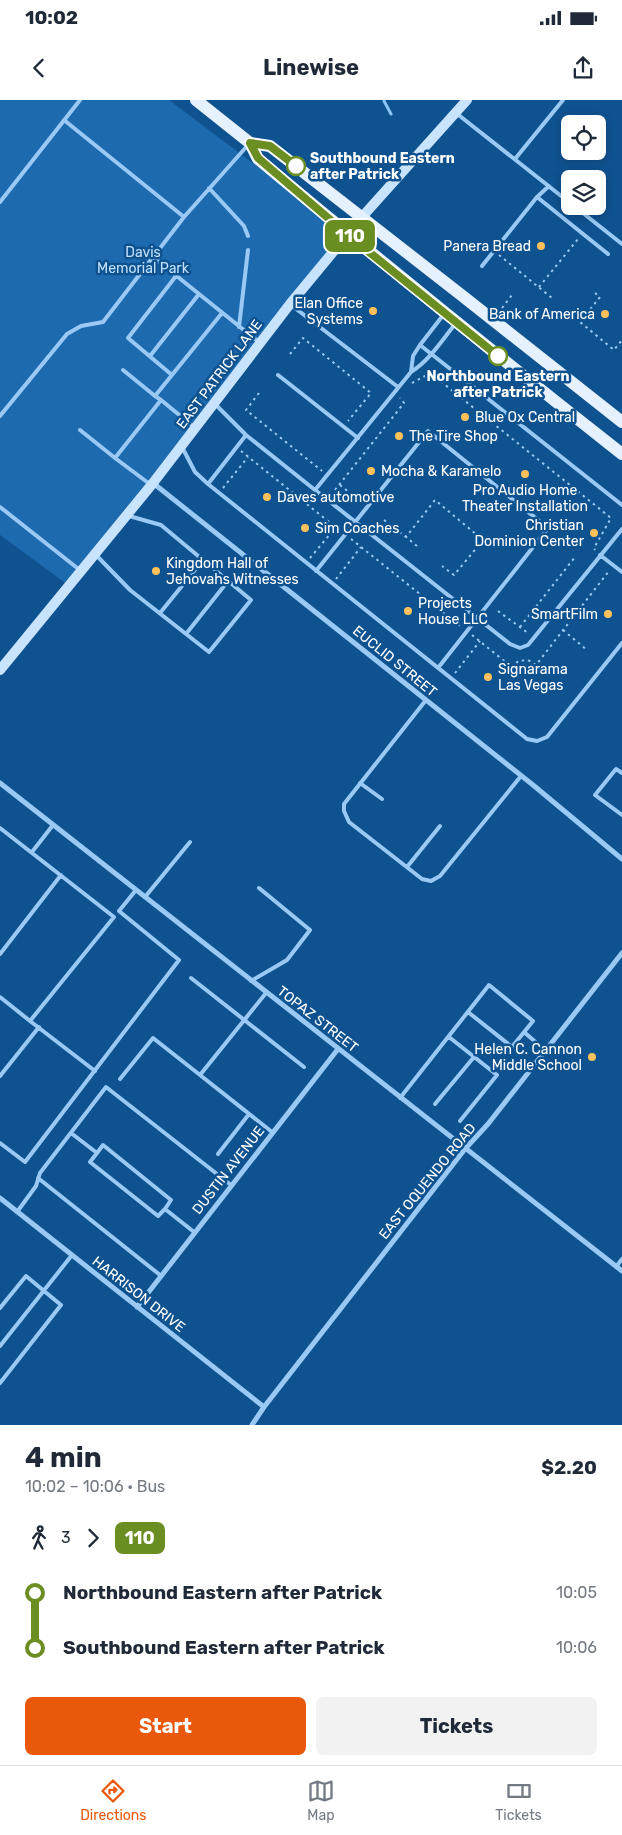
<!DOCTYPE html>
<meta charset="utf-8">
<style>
:root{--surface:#fff;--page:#f2f2f3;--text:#1f2937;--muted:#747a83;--line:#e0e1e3;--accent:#ea580c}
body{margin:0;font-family:Rubik,sans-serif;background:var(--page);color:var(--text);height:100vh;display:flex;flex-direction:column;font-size:19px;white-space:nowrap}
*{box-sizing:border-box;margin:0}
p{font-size:16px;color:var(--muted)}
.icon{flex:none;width:28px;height:28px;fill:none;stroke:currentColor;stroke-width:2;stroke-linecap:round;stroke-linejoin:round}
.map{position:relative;height:1325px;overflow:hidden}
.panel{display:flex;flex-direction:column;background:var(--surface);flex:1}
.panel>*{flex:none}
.badge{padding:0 10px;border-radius:8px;font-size:18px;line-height:32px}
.controls{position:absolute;left:561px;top:15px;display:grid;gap:10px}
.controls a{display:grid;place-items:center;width:45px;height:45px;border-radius:8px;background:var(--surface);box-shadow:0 2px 8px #0003;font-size:25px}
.map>.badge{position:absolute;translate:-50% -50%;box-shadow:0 0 0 2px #fff}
.legs{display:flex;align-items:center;gap:8px;height:55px;padding:0 25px;font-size:16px}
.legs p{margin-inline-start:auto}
.overview{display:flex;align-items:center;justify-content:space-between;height:85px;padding:0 25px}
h1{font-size:28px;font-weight:700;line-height:38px}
.cta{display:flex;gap:10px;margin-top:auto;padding:10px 25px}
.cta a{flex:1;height:58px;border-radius:8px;background:var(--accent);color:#fff;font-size:20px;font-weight:700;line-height:58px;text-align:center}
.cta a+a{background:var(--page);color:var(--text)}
ul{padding:0 25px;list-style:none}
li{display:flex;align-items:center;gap:18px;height:55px;font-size:19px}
li i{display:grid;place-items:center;width:8px;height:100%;margin:0 6px;background:currentColor}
li i::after{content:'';width:12px;height:12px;margin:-6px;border:4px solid;border-radius:50%;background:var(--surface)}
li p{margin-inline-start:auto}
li:first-child i{background:linear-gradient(#0000 50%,currentColor 0)}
li:last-child i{background:linear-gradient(currentColor 50%,#0000 0)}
.status{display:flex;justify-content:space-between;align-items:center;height:35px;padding:0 25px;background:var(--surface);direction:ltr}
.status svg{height:14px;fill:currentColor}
header{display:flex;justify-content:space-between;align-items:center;height:65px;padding:0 25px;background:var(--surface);font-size:22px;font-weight:700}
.menu{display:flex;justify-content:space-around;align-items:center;height:70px;border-top:1px solid var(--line);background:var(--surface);font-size:14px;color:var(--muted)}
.menu a{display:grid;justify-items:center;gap:2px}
.menu .current{color:var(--accent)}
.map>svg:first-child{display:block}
.green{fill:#1d6aae}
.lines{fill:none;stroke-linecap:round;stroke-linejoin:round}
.stream{stroke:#8ac6f7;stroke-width:3}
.path{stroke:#99c9f4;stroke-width:2;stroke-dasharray:2.5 4;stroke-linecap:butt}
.lane{stroke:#99c9f4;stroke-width:4}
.street{stroke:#99c9f4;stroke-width:5}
.secondary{stroke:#c8e3fd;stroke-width:10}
.primary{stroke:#e5f1ff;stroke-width:12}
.line-1-casing{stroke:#fff;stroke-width:11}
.line-1{stroke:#6b8e23;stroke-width:8}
.stop-1-dot{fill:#fff;stroke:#6b8e23;stroke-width:2.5}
.poi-dot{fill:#ffc25b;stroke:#0f5290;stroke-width:2}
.labels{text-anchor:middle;stroke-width:5;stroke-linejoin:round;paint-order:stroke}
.stop-label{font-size:14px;font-weight:bold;fill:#fff;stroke:#0f5290;text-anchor:start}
.poi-label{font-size:14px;fill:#fff;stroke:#0f5290;text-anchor:start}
.park-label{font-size:14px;fill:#c0e1fe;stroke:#0f5290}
.street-label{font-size:14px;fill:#fff;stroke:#0f5290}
</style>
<div class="status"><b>10:02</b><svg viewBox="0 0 49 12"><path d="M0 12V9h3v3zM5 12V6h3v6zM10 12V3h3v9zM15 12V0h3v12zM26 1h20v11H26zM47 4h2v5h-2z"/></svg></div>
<header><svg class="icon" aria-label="back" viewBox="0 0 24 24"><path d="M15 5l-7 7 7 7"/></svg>Linewise<svg class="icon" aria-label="share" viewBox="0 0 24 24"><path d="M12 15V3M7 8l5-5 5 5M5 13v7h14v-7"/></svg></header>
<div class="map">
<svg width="622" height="1325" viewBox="0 0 622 1325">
<rect width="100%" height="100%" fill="#0f5290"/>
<path class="green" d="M0 0H169L348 135 68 485 0 435Z"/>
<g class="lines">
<path class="stream" d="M384 1 391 14"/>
<path class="path" d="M499 155 552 198
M539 187 578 139
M595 193 600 197 580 222 614 250 622 240
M502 208 512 195
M290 254 303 238 371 293 348 321
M412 283 425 276H434L611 418 594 448 595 450
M259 293 246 310 322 371
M241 351 339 430
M340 385 361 402
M223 388 248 357
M331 395 404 303 400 298
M384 420 406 437
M351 439 460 526
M417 446 406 437 435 400 483 440 454 475 442 466
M310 458 336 427
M336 479 361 447
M498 511 528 533
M520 527 575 457
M563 530 587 550
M472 535 513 568 518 561 528 560 536 565 609 471
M455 573 480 541"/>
<path class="lane" d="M456 13 570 103
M64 20 184 117
M515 59 563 0
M209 88 244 126 248 136
M537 97 608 154
M0 102 80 0
M574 106 622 144
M153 157 260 243
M482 166 537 97 549 86
M291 205 398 287
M239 227 248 150
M420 245 622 405
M150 256 199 194
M123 270 155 296
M411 272 413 256 420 245 444 214
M172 275 128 238 176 176
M278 275 358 338
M161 300 194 327
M216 305 246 335 315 390 411 272C430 260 442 240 456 223
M0 316 67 234 81 226 103 222 184 117 248 45
M80 330 115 358 161 300 155 296 222 213
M182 347 195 372 208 384 246 335
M115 358 151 385
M208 384 527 639 537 641 547 637 622 543
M315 390 510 544 520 548 528 545 622 429
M0 407 81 471
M96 455 130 490 209 552 251 500 161 425 129 416
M600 455 622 472
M316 471 428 331 548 428 438 568
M160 513 203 460
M186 534 228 481
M426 600 344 704V711L349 722 422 779 431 781 440 776 521 676
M622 673 616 669 595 695 622 715
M360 683 382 699
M0 728 114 817 30 921 95 971
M32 752 53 725
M407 767 440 726
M145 797 190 742
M119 811 136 790
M0 854 61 775
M191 878 304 967
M251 881 287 860 310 830 259 788
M0 897 30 921
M524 932 546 951
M449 937 497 975 460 1021
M200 975 272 1032
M0 976 39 927
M120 979 153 938 200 975 266 893
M400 998C430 960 459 923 489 885L533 921 512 947 468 912
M435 1004 474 957
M71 1033 97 1053 103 1045 171 1100 165 1109 194 1132
M0 1043 25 1062 179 860 119 811
M97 1053 90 1062 158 1116 165 1109
M218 1054 249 1014
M38 1078 160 1175
M17 1112 36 1086 40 1073 106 987 231 1085
M616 1167 622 1159
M0 1208 26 1176 61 1205 0 1283
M0 1246 72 1155"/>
<path class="street" d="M153 383 533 685 622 759
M0 683 622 1171
M0 1098 264 1307
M137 1207 338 949
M252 1325 264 1307 465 1049 488 1024 622 853"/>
<path class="secondary" d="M0 570 153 383 290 204 362 117 467 0"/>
<path class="primary" d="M196 0 250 43 258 59C378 159 499 257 622 354
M250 43 270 46 460 194 622 322"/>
</g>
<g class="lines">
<defs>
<path id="line-1" d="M296 66 270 46 250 43 258 58 348 135 498 256"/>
</defs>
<use href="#line-1" class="line-1-casing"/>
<use href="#line-1" class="line-1"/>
</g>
<g class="stop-1-dot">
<circle cx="296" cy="66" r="9"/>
<circle cx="498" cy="256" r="9"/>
</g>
<g class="poi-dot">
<circle cx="541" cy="146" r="5"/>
<circle cx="373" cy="211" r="5"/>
<circle cx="605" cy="214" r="5"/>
<circle cx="465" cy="317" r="5"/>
<circle cx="399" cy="336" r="5"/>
<circle cx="371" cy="371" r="5"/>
<circle cx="525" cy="374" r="5"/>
<circle cx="267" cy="397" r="5"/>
<circle cx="305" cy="428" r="5"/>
<circle cx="594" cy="433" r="5"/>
<circle cx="156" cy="471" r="5"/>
<circle cx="408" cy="511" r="5"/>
<circle cx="608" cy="514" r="5"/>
<circle cx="488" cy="577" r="5"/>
<circle cx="592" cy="957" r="5"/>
</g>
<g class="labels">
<g class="stop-label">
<text x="310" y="63">Southbound Eastern<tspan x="310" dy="16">after Patrick</tspan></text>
<text x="498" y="281" text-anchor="middle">Northbound Eastern<tspan x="498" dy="16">after Patrick</tspan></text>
</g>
<g class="poi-label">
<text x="531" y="151" text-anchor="end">Panera Bread</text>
<text x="363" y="208" text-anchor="end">Elan Office<tspan x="363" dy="16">Systems</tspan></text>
<text x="595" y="219" text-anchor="end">Bank of America</text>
<text x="475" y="322">Blue Ox Central</text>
<text x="409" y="341">The Tire Shop</text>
<text x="381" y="376">Mocha &amp; Karamelo</text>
<text x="525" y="395" text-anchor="middle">Pro Audio Home<tspan x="525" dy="16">Theater Installation</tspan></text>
<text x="277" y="402">Daves automotive</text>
<text x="584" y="430" text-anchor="end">Christian<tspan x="584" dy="16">Dominion Center</tspan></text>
<text x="315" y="433">Sim Coaches</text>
<text x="166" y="468">Kingdom Hall of<tspan x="166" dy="16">Jehovahs Witnesses</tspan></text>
<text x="418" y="508">Projects<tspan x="418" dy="16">House LLC</tspan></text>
<text x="598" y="519" text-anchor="end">SmartFilm</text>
<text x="498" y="574">Signarama<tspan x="498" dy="16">Las Vegas</tspan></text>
<text x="582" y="954" text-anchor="end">Helen C. Cannon<tspan x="582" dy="16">Middle School</tspan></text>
</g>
<g class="park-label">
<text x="143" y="157">Davis<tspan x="143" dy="16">Memorial Park</tspan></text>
</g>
<g class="street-label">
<text transform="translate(219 274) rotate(-53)" y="5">EAST PATRICK LANE</text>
<text transform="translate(395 561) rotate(39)" y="5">EUCLID STREET</text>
<text transform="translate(318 919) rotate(38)" y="5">TOPAZ STREET</text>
<text transform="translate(228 1070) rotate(-52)" y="5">DUSTIN AVENUE</text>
<text transform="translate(427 1081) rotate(-51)" y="5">EAST OQUENDO ROAD</text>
<text transform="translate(139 1194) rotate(38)" y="5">HARRISON DRIVE</text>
</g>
</g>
</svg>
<div class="controls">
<a><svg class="icon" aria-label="locate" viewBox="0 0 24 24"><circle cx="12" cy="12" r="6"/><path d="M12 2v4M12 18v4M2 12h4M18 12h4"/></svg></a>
<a><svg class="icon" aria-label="layers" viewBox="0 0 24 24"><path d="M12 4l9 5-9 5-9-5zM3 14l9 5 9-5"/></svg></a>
</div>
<b class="badge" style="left:350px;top:136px;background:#6b8e23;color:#fff">110</b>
</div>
<section class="panel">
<div class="overview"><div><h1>4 min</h1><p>10:02 – 10:06 · Bus</p></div><b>$2.20</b></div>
<div class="legs"><svg class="icon" aria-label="walk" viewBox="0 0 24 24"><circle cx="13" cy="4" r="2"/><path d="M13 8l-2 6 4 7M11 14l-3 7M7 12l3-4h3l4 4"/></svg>3<svg class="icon" aria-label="forward" viewBox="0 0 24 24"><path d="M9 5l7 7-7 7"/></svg><b class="badge" style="background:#6b8e23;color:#fff">110</b></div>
<ul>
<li><i style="color:#6b8e23"></i><b>Northbound Eastern after Patrick</b><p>10:05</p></li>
<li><i style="color:#6b8e23"></i><b>Southbound Eastern after Patrick</b><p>10:06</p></li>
</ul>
<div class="cta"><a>Start</a><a>Tickets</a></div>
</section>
<nav class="menu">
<a class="current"><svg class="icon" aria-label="directions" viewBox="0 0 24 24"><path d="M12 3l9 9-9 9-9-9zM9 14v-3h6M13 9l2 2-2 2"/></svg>Directions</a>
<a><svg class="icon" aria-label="map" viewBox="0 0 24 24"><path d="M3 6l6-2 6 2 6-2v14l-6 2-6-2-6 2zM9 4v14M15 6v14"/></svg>Map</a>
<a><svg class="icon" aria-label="tickets" viewBox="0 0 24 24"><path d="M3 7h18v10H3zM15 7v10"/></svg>Tickets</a>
</nav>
